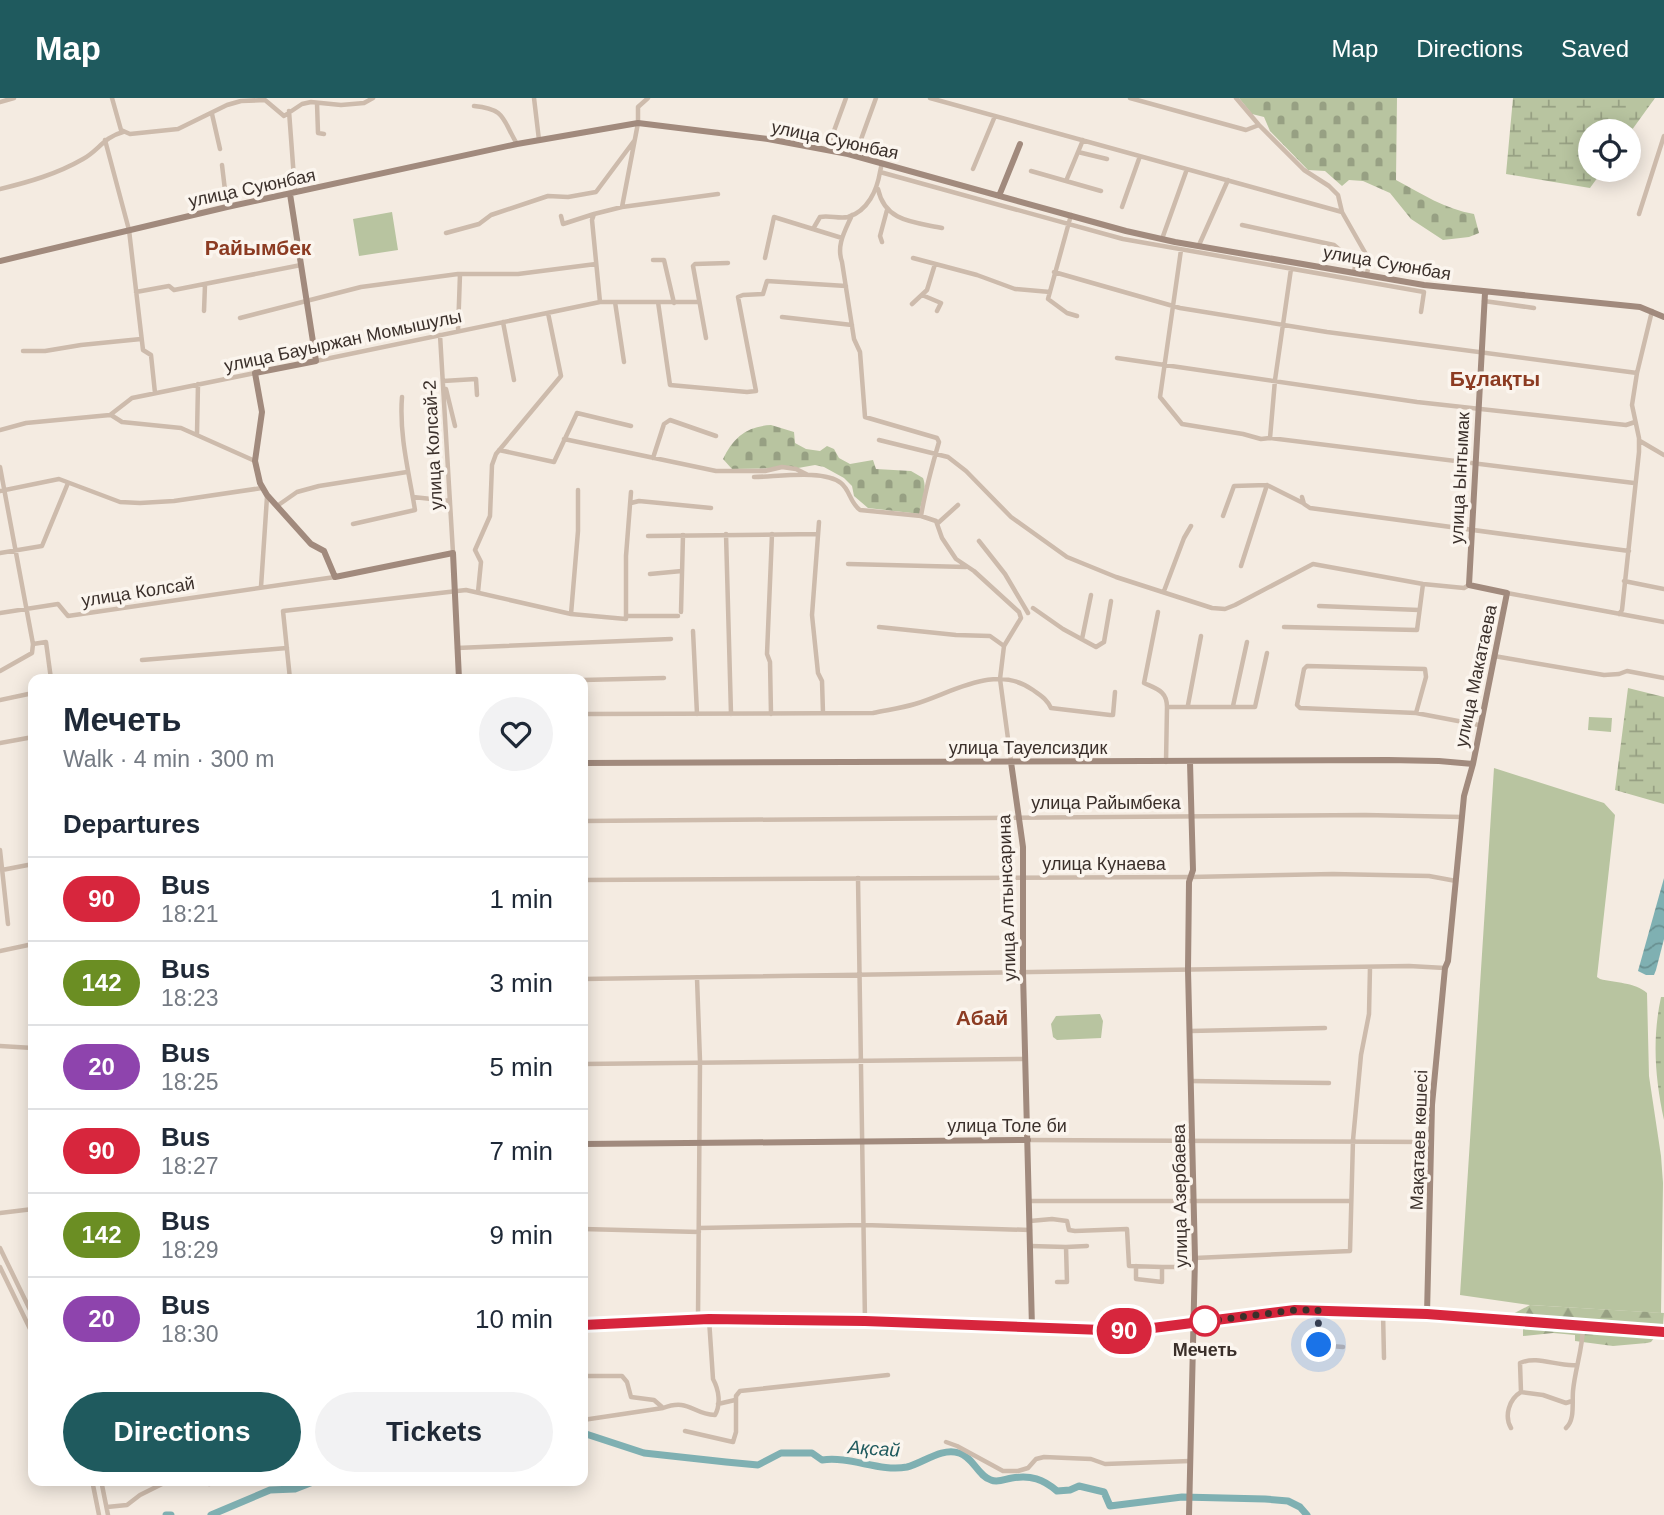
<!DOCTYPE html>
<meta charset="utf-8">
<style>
:root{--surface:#fff;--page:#f2f2f3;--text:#1f2937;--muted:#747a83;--line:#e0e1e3;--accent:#1f5a5e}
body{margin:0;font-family:Arial,sans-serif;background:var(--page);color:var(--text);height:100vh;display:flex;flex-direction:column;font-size:26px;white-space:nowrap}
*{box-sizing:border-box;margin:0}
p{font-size:23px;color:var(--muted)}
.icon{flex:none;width:38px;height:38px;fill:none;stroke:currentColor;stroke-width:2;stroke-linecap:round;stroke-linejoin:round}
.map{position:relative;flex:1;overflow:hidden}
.sheet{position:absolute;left:28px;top:576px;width:560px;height:812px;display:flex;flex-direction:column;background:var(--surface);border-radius:14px;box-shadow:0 4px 18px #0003}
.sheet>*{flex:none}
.badge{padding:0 14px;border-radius:23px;font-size:24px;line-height:46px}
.buttons{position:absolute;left:1578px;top:21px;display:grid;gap:14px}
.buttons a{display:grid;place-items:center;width:63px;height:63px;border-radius:50%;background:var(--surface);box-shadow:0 4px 18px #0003;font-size:35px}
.you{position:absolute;width:35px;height:35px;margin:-18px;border:5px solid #fff;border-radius:50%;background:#1a73e8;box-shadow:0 0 0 10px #1a73e833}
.map>.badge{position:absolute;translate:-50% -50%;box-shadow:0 0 0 4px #fff}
h2{padding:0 35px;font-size:26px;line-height:63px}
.round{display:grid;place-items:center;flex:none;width:74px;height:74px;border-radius:37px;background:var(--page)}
.overview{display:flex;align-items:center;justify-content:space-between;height:119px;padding:0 35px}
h1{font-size:33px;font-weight:600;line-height:52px}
.primary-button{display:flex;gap:14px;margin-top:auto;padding:14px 35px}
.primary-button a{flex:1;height:80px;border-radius:42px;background:var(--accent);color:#fff;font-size:28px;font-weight:600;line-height:80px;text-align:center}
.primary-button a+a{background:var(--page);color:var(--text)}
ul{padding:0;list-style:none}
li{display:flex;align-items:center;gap:21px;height:84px;padding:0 35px;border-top:2px solid var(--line)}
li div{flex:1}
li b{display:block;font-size:26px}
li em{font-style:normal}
li .badge{min-width:77px;font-weight:700;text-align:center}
header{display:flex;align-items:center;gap:42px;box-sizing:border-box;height:98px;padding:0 35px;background:var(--accent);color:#fff}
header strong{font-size:33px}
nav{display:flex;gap:38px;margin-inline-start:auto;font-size:24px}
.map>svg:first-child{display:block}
.green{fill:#b8c4a0}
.forest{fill:url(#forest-firs)}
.wetland{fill:url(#wetland-marsh)}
.cemetery{fill:url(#cemetery-stones)}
.water{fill:url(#water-waves)}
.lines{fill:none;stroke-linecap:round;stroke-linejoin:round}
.river{stroke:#7fb0b2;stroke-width:7}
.street{stroke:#cdbbac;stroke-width:4.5}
.secondary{stroke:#a18a7d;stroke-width:6}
.line-casing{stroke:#fff;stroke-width:16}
.line{stroke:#d7263d;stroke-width:10}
.walk{stroke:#3b302b;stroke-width:7;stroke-dasharray:0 12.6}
.stop-dot{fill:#fff;stroke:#d7263d;stroke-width:3.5}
.labels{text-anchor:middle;stroke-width:7;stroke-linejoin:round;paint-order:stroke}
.street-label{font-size:18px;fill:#3b302b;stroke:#fbf5ee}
.stop-label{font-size:18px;font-weight:bold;fill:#3b302b;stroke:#fbf5ee}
.water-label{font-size:19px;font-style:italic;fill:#1f5a5e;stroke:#fbf5ee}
.quarter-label{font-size:21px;font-weight:bold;fill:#8c3b22;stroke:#fbf5ee}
</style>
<header>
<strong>Map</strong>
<nav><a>Map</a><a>Directions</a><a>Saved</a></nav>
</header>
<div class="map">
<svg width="1664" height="1417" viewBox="0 0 1664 1417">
<defs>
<pattern id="forest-firs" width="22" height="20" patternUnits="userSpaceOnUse" patternTransform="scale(1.75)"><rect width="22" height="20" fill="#b8c4a0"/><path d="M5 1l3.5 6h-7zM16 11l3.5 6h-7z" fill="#97a083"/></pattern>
<pattern id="wetland-marsh" width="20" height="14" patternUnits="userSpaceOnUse" patternTransform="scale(1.75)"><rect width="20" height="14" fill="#b8c4a0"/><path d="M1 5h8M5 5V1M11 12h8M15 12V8" fill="none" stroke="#97a083"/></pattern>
<pattern id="cemetery-stones" width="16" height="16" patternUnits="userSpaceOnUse" patternTransform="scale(1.75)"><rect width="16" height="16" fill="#b8c4a0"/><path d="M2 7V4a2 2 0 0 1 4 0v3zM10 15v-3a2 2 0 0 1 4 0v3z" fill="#97a083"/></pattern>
<pattern id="water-waves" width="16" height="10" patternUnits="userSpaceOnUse" patternTransform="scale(1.75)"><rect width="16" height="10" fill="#7fb0b2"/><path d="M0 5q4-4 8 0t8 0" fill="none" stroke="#699091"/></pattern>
</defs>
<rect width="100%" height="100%" fill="#f4ebe1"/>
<path class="green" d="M392 114 398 152 359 158 353 121Z
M1589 619 1612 620 1611 634 1588 632Z
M1494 670 1604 705 1615 717 1597 879 1600 881C1615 885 1635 884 1647 895L1649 978 1661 1058 1663 1085 1661 1215 1530 1207 1460 1197Z
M1100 916 1103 923 1101 940 1057 942 1053 939 1051 926 1056 918Z"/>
<path class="forest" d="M1530 1207 1664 1215 1662 1240 1655 1239 1651 1244 1647 1245 1613 1248 1575 1243V1237L1553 1235 1523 1238V1231L1510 1230 1507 1219Z"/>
<path class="wetland" d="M1513 0H1655L1629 36V33H1591V72H1603L1590 90 1506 76Z
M1628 590 1664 599V706L1615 692Z
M1661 899H1664V1022C1655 980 1652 941 1661 899Z"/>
<path class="cemetery" d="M1239 0H1397L1396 82C1422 96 1445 111 1474 116L1479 135 1469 139 1443 142 1411 121 1390 95 1363 83 1349 82 1342 88 1325 73 1308 72 1270 33 1264 19 1252 16Z
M771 327 794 334 795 345 806 351 820 353 827 348 834 351 839 360 850 366 873 362 876 371 911 373 923 380C928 393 920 403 920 416L868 410 854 398 852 388 844 380 824 369 815 367 798 370 732 371 723 361C733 339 748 328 771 327Z"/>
<path class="water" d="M1664 780V841L1656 872 1654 877H1646L1638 873Z"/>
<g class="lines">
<path class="river" d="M583 1335 644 1355 726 1364 758 1367 781 1355H812L822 1362C851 1358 879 1374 907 1369 923 1365 942 1349 959 1355 973 1359 978 1378 991 1382 998 1385 1005 1381 1012 1380 1031 1377 1043 1381 1057 1393L1070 1392 1079 1388 1104 1394 1110 1408 1182 1399 1265 1401 1288 1403 1300 1409 1307 1417
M166 1417H171
M211 1417 270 1392 295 1391 318 1382"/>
<path class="street" d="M112 0 121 32 130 36 178 31 227 7 241 3 265 2 284 18 302 6 311 4 341 7 364 5 373 0
M534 0 539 42
M930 0 1342 114
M1130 0 1246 32 1259 27
M1236 0 1259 27 1304 72 1329 88 1338 97 1342 114 1367 158 1369 165 1367 176
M0 4 14 0
M317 5 318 35 324 36
M474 8C506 11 502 21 517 46
M289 13 295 94
M212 16 220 51
M105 42 129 132 143 252 151 257 155 295
M827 52 846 0
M1078 54 1107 61
M855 58 876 0
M882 65 880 74 1123 141 1424 194 1421 214
M222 67 227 109
M973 71 995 18
M1031 73 1101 93
M1066 83 1083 42
M0 91C29 84 57 76 83 61 98 53 104 39 123 34
M878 91C885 124 914 124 942 130
M622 109 638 25V9L648 0
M1122 109 1140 58
M1639 116 1664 38
M852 117C845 133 836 147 842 164L854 241 860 254 865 319 937 340 939 344C932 368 925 394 921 418
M1071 117 1048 201 1067 215 1077 218
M561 118 563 126 594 116
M1242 127 1334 147 1348 159 1355 169 1354 174
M813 131 820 119C829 117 839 121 848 119 868 113 877 92 880 74
M446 135 479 126 491 117 548 98 568 99 596 94 634 43
M1162 141 1187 71
M882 144 880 138 887 112
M1199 147 1228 82
M1181 152 1160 299 1182 326 1243 336 1261 341 1270 340 1634 385
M765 160 774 119 842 140
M913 160 977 177 1015 191 1050 194
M653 162H664L674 205
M1054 174 1180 210 1327 234 1637 275 1652 213
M136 194 169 188 174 192 301 167
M922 197 941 205 937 213
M1484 203 1534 210
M600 204 592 122 594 116 622 109 718 96
M615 204 624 264
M658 204 670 287 747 294 756 293 738 199 743 197 763 196 767 183 846 188
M912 206 927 192 935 166
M204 213 205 187
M782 219 852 227
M240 220 361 189 458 176H518L596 166
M503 224 514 282
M458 233 460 176
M440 237 453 455
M706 240 693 168 695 166 728 165
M23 253H45L81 247 141 241
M1117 260 1417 304 1626 327 1635 324
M316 263 600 204H699
M443 283 476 281 477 297
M446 291 455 328
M111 317 122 324 181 330 255 363
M0 332 26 325 110 317 132 300 255 275
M197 336 198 286
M1270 340 1275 282 1291 171
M564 341 716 373H765L782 369 796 371 808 377
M879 342 948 359 966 373 1011 419 1067 459 1116 479 1212 510 1225 511 1235 507 1313 466 1423 486 1464 490 1469 487
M1640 343 1664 357
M499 352 554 364 577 315 631 328
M653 360 664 326 670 322 716 338
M0 369 33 546 32 555 0 573
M754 379C776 379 824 371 841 385 850 392 850 405 860 412L921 418 936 423 942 440 956 461 974 473 1019 514 1021 520 1004 548 1000 581 1011 663
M0 393 59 381 120 404 140 405 174 403 262 390
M413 399 450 403
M1302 399 1304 406 1310 410 1629 453
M631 405 639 403 711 410
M277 408 297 394 319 388 407 374
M1223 418 1234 388 1267 387
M819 424 812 517 818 575 822 583 823 615
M938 425 958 407
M353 426 415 412C409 375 399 337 402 299
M726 436 731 616
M648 438 818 436
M979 443 1005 476 1028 515
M0 455 42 448 68 385
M848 466 966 469
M1241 468 1267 387 1303 405
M650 476 682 473
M1624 483 1664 491
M261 489 267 399
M1164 493 1184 440 1191 428
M478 494 481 464 475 452 490 418 492 367 496 356 561 278 548 215
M1507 495 1664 524
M1319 508 1419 512
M1033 510 1063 531 1096 549 1104 544 1111 503
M681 514 683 437
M1158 514 1144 585C1157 591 1167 593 1167 609
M0 515 58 506 68 518 335 479
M571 516 578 433V392
M1619 516 1622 512 1639 354V340L1632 307 1637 275
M627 518H678
M879 529 956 537 990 538 1004 548
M1284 529 1417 532 1423 486
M693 533 697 616
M1082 541 1091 497
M33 546 46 544 51 581
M457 550 671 541
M1494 558 1604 577 1619 576 1627 573 1664 580
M142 562 287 550
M290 581 283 513 466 492 571 516 626 521V458L631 394
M583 582 664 580
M0 602 33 595
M1188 607 1201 538
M1233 608 1247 544
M1416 615 1426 579 1425 571 1307 568 1304 571 1297 607 1300 610 1416 615 1479 627
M583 616 873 615C887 612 902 610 915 606 952 595 996 565 1033 592 1041 598 1047 601 1051 610L1110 617H1113L1115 594
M771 616 770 564 767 556 772 436
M0 645 33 639
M1166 664 1167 609H1255L1267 555
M583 723 1365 717 1462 719
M0 752 8 826
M2 772 33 766
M858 780 865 1223
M583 782 1191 779 1333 776 1429 778 1456 783
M0 853 33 846
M697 880 700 963 698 1221
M583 881 1409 868 1445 870
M1190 933 1325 930
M0 948 33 950
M583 966 1025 961
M1191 983 1329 985
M1028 1042 1431 1044
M1029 1103H1351
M0 1115 33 1111
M1030 1123 1052 1121 1067 1123 1069 1132 1075 1133 1127 1131 1129 1168 1162 1169V1184L1136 1181V1168
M699 1130 864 1127 1030 1132
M583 1131 699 1134
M1030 1148 1066 1149
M0 1150 33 1218
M1195 1160 1350 1153 1353 1042 1361 957 1369 916 1370 869
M0 1169 33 1237
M1162 1169H1195
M1057 1184H1067L1066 1149 1087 1148
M1318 1213 1319 1247 1343 1249
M1383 1214 1384 1260
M583 1278H622L627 1284 631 1299 654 1302 662 1309
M1521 1294 1520 1265C1538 1257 1557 1269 1577 1267
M718 1306 735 1302
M583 1322 663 1310C689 1300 692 1316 715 1317 721 1306 719 1292 713 1281L709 1221
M1511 1330C1504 1318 1509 1301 1521 1294L1543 1297 1566 1305 1572 1303
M1566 1330C1575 1322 1572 1306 1573 1293 1575 1271 1583 1250 1583 1228
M685 1333 733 1344 736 1334V1298L740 1293 888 1277
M946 1344 957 1348 1003 1373H1018L1028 1370 1036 1361 1044 1359 1091 1361 1105 1366 1190 1363
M92 1382 99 1417
M101 1382 108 1417
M200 1382 209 1386 224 1382
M107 1409 127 1407 140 1397 170 1382"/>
<path class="secondary" d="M290 96 316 263 255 275 262 314 255 363 260 385 267 397 311 446 324 453 335 479 453 455 459 581
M999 98 1020 46
M0 163 227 109 517 46 638 25 768 41 848 56 1126 133 1175 144 1424 187 1640 209 1664 219
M1011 664 1023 749V875L1032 1230
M583 665 1388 662 1439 663 1473 666
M583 1046 1028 1042
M1427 1216 1432 1007 1445 870 1448 863 1464 698 1473 666 1507 495 1469 487 1485 195
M583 1227 698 1221 865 1223 1129 1233 1295 1212 1427 1216 1664 1234
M1189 1417 1195 1160 1188 872 1189 784 1193 772 1190 664"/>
</g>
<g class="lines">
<defs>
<path id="line" d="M583 1227 709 1221 865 1223 1129 1233 1295 1212 1427 1216 1664 1234"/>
</defs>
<use href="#line" class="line-casing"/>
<use href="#line" class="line"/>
<path class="walk" d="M1205 1223 1193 1225 1295 1212H1318L1319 1247"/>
</g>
<circle class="stop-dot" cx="1205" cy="1223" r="14"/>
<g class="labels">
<g class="street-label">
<text transform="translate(835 42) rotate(12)" y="6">улица Суюнбая</text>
<text transform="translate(252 90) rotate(-12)" y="6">улица Суюнбая</text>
<text transform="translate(1387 165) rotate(10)" y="6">улица Суюнбая</text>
<text transform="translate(343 243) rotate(-12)" y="6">улица Бауыржан Момышулы</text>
<text transform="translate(433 347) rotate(-93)" y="6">улица Колсай-2</text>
<text transform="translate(1460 380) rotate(-87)" y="6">улица Ынтымак</text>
<text transform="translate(138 494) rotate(-9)" y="6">улица Колсай</text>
<text transform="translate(1476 578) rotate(-78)" y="6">улица Макатаева</text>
<text x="1028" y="656">улица Тауелсиздик</text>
<text x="1106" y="711">улица Райымбека</text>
<text x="1104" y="772">улица Кунаева</text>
<text transform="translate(1007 800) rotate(-92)" y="6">улица Алтынсарина</text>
<text x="1007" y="1034">улица Толе би</text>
<text transform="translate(1419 1042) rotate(-88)" y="6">Мақатаев көшесі</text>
<text transform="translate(1180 1098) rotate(-91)" y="6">улица Азербаева</text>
</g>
<g class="stop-label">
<text x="1205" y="1258">Мечеть</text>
</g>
<g class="water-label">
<text transform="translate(874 1350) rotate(4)" y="7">Ақсай</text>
</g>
<g class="quarter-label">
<text x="258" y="157">Райымбек</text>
<text x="1495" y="288">Бұлақты</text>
<text x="982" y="927">Абай</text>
</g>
</g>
</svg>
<div class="buttons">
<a><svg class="icon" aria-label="locate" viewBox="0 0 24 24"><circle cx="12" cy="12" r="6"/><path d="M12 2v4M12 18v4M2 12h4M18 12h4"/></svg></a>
</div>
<div class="you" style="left:1319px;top:1247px"></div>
<b class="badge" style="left:1124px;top:1233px;background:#d7263d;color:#fff">90</b>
<section class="sheet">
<div class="overview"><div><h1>Мечеть</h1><p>Walk · 4 min · 300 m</p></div><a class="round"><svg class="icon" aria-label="heart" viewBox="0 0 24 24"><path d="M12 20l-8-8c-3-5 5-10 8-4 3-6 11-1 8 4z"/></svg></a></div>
<h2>Departures</h2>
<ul>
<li><span class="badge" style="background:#d7263d;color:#fff">90</span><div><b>Bus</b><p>18:21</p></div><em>1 min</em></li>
<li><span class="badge" style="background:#6b8e23;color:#fff">142</span><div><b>Bus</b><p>18:23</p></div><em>3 min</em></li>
<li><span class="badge" style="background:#8e44ad;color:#fff">20</span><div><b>Bus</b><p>18:25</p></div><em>5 min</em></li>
<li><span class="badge" style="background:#d7263d;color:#fff">90</span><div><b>Bus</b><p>18:27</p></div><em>7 min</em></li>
<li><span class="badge" style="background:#6b8e23;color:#fff">142</span><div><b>Bus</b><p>18:29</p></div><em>9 min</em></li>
<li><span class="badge" style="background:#8e44ad;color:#fff">20</span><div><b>Bus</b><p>18:30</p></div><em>10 min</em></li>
</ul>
<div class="primary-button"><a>Directions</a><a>Tickets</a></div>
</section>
</div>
